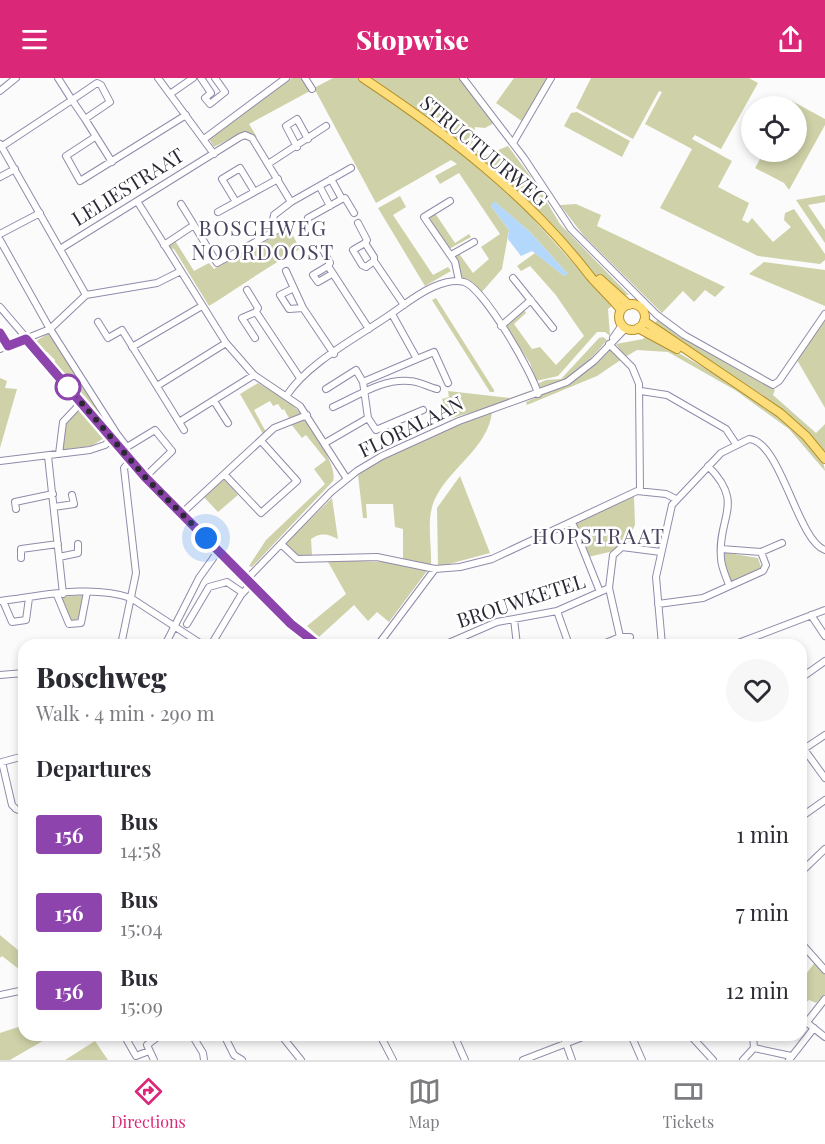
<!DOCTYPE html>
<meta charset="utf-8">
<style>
:root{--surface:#fff;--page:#f7f7f7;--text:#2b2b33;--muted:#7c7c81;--line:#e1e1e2;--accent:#db2777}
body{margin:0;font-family:"Playfair Display",serif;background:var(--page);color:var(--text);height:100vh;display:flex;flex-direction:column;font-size:22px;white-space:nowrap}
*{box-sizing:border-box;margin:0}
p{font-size:20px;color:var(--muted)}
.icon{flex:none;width:33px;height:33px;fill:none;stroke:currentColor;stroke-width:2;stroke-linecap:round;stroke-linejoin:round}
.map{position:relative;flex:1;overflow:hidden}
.details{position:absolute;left:18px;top:561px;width:789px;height:402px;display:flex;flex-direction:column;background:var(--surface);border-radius:18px;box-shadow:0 3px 9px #0003}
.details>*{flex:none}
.badge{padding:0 12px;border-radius:4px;font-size:21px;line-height:39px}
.fabs{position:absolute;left:741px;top:18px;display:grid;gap:12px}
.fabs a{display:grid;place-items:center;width:66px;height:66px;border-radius:50%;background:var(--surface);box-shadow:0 3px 9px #0003;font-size:30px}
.you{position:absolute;width:30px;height:30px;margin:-15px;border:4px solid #fff;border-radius:50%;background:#1a73e8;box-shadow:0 0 0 9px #1a73e833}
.map>.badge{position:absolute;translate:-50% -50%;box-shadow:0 0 0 3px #fff}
h2{padding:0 18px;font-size:22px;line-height:54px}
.round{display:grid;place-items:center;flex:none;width:63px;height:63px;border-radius:32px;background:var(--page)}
.summary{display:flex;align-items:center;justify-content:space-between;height:102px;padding:0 18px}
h1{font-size:28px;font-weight:800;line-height:45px}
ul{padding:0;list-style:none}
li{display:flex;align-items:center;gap:18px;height:78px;padding:0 18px}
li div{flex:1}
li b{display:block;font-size:22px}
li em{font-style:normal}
li .badge{min-width:66px;font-weight:700;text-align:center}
header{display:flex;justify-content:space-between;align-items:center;height:78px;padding:0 18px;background:var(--accent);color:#fff;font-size:27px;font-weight:800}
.menu{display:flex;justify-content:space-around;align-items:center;height:84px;border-top:2px solid var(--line);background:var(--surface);font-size:16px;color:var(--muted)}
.menu a{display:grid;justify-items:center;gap:3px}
.menu .current{color:var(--accent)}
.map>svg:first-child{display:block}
.green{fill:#cfd2a8}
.water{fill:#b4d7fc}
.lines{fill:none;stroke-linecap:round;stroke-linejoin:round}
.minor-casing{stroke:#928aaa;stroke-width:8}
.major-casing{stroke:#b49029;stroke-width:10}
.minor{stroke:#fff;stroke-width:6}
.major{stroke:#fede7b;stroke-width:8}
.line-casing{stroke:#fff;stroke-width:14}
.line{stroke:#8e44ad;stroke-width:9}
.walk{stroke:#2c2935;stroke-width:6;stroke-dasharray:0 10.8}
.stop-dot{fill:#fff;stroke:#8e44ad;stroke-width:3}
.labels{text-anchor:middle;stroke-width:5;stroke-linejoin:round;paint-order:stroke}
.street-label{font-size:20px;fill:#2c2935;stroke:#fff}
.neighbourhood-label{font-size:21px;letter-spacing:1.5px;fill:#49425e;stroke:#fff}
</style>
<header><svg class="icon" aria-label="menu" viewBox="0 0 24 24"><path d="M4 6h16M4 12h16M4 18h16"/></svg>Stopwise<svg class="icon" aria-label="share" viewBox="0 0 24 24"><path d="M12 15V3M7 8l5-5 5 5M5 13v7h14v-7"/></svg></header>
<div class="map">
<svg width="825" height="982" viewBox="0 0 825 982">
<rect width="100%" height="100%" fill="#fbfbfb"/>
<path class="green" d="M292 0H302L310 13 249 46 257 59 243 54 214 69 209 61Z
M333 0H358L416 37 474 85 527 134 612 228 608 231 610 258 605 254H597L558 298 536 303 530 285 505 248 508 246 524 232 526 235 514 246 532 271 540 269 556 287 584 258 555 216 530 188 521 193 517 188 535 175 564 198 567 195 530 154 496 125 491 128 509 152 502 191 481 215 474 205 460 199 459 187 453 177 458 174 473 195 489 181 481 169 500 156 459 95 440 106 435 98 457 86 451 82 376 125 314 10Z
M368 0H459L494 45 485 50 475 49 473 64 470 67 484 78 508 68 536 106 560 146 629 217C609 218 570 170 556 156 500 98 431 50 368 0Z
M514 0H548L523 44 496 25Z
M591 0H749L758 5 721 71 695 57 692 61 732 83 718 109 749 125 742 142 748 145 752 140 773 164 791 149 784 142 785 135 794 131 825 176V182L820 186 758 178 660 130 692 71 645 46 662 14 659 13 633 61 576 30Z
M792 23 825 41V47L789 112 784 105 755 90 764 74H796V28H789Z
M577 34 630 63 622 79 564 48 571 35Z
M825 117V124L808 127 825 152V165L796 122Z
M400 118 406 129 393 137 433 197 448 189 451 193 425 208 378 130Z
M576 126 601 137 597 148 725 209 715 219 705 212 694 224 683 213 662 235 584 158 560 127Z
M435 135 455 165 469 156 471 159 449 171 428 140Z
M289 150 300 171C268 188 240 209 209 228L174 171 169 170 167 166 174 161 194 193 209 185 214 191Z
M764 184 825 192V228L749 196Z
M436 220 494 312V314H490L432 222Z
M658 241 689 263 775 312 773 317 816 355 825 346V377L755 313 655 245Z
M825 243V330L797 282Z
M47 256H49L112 353 110 354 65 303 67 301 54 287 55 282 47 274 42 273 35 264Z
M647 257C681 277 825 353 825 393L789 351 735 312 668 274 637 272 625 279 616 266 643 261Z
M603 259 607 262C591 281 566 310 540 309L537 306 546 302 561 301 599 260Z
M610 272 622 281 597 298 527 327 526 324 578 300Z
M0 300 7 303 5 310 17 311 0 370Z
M258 305 290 324 301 336 289 340 284 331 282 332 278 326 273 328 270 323 254 332 266 354 263 356 240 316Z
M532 312 515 321 449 341 442 321 449 319 448 313 510 320Z
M80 329 106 359 91 368 62 372 64 349Z
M492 335C487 371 448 391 434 423 426 443 432 466 431 487L403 481V451L395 449 393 426H366L367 440H363L358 397C397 370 446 347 492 335Z
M305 341C313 354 338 388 333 403L252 489 249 488 266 462 325 406 314 391 326 382 306 357 302 360 291 346Z
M460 398 490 475 438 489 437 430Z
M223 400 238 417 218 434 203 418Z
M634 418 635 447 632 453 635 468 588 479 576 444Z
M332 420 338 461C328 456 321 454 311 461L312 477H296L285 466Z
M722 474 758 480 762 492 729 506Z
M327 482 388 484 427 493 389 544 377 534 368 543 354 527 319 559 307 548 346 516Z
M84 517 79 543 70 544 60 519Z
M0 857 24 877V895L2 878 0 880Z
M815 884 825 895V916L816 925 809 922 805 925 801 922V903Z
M24 947V957H53L10 982H0V955Z
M95 963 108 982H65Z"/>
<path class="water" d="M494 123 530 154 568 196 564 198 532 173 521 178 508 161 509 152 491 128Z"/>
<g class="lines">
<defs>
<path id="minor" d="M158 0 214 76
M201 0 211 15 205 20 210 26 225 14 215 0
M305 0 312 11
M463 0 524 80 571 151 657 237 684 257 773 307 779 303 825 236
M97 5 101 7 110 24 85 41 72 22Z
M0 13 16 0
M170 16 193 0
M85 41 112 84
M95 59 66 78 80 103 186 37
M204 61 286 0
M513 65 551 0
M0 66 86 217
M1 69 72 22 58 0
M297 69 286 48 297 41 308 61
M268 86 326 48
M0 99 15 91
M331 101 342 121 345 120 354 135
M320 109 330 128
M137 123 226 265 254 297 300 328 347 401
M450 123 424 139 455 184 459 203
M236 124 222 101 240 90 254 113
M291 124 351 90
M218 134 278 101
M308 140 342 121
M358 145 367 162 365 165 374 179V183
M0 156 40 135
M0 162 50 251 117 356 105 367 90 372 0 383
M365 165 353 172 362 187 366 189 374 183 404 227
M164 167 194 147 181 126
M322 170 330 185 328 188 369 251
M60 171 240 59 245 57 252 60 291 124 274 137 273 142 279 151 217 185 194 147
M451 177 474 164
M328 188 313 197 318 204 332 196
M286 193 303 230
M513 200 553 250
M292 211 280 217 289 231 303 230 334 276
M247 212 258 230 256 234 300 300
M0 229 145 399 291 546 318 567
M98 244 108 260 122 252 184 352
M501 248 531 222
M0 255 8 268
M255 260 242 240 256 234
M613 260 622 247
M609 266 632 289 639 306 640 413
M132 269 202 228
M0 271 50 251 86 217 157 205 181 193
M417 281 434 274 448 305
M157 308 226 265
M326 311 356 292 363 304
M641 313 667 317 726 351 736 366
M287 317C309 284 358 259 391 236 404 227 417 216 433 209 442 205 454 201 464 204 483 209 533 295 538 316
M214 323 228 345
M333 329C358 318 381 301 409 303 419 303 428 309 437 311
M368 340 376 352 423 332
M179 344 254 297
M117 356 127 369 155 352 172 373 145 399
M325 365 368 340 363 304 417 281 392 236
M59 376 63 344 81 325
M48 378 63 516
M708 388C746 426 717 439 721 480 721 489 726 498 729 507
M225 397 261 435 297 403 262 364
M54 429 74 426 72 417
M16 431 15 424 53 416
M181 436 274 350 307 337
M572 444 600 514
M281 466 297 481 377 479 435 491 460 489 492 481 637 413 666 416 676 421
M721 471 761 474 782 465
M59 479 78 475V466
M21 480V471L58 466
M248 500 331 414 357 393 382 378 459 343 567 304 594 283 626 250
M57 517 69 546 81 545 87 514
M0 523C42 518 90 506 131 520L203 567
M3 523 12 544 26 542 29 520
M658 526 703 520 763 493 766 487 761 474
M557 533 569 567
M811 537 825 558
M514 541 517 567
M187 546 209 509 227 504 243 515
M620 559 609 510 613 477 622 469 661 474
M121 567 136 495 124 390 130 383
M165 567 199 500 219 472
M211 567 241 517 252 505
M378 567 435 491
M444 567 497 544 557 533 609 510
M601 567 620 559H630
M662 567 656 499 672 427 721 375 749 361C781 363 797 462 825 472
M733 567 825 532
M0 597 24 595
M801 600 825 583
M801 667 825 700
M804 671 825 657
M24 678 2 684 12 727 16 731 24 734
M801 739 825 722
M801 794 825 771
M801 865 825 892
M0 917 24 912
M801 940 825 959
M807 944 825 921
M124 957 136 978 149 973
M192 957 203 975 204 982
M224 957 234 977 242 982
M281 957 301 982
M380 957 393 982
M454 957 465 982
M563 957 572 982
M631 957 642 982
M690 957 713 982
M754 970 791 978
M154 982 147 967 160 957
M523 982 588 957
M743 982 754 970 753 957
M789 982 814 950"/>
<path id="major" d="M363 0C446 55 529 118 590 198 600 210 612 220 621 232
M600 201 629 227
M619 239a13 13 0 1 1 26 0a13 13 0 1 1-26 0Z
M644 243 780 335 806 358 825 381
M638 250 677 271"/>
</defs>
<use href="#minor" class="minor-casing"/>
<use href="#major" class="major-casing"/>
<use href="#minor" class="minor"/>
<use href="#major" class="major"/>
</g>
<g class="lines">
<defs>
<path id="line" d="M0 255 8 268 26 261 145 399 291 546 318 567"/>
</defs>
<use href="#line" class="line-casing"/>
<use href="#line" class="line"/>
<path class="walk" d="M68 309 145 399 206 460"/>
</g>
<circle class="stop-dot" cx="68" cy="309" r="12"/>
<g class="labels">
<g class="street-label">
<text transform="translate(484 73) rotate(40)" y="7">STRUCTUURWEG</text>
<text transform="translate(128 109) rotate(-32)" y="7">LELIESTRAAT</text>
<text transform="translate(411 349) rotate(-26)" y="7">FLORALAAN</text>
<text transform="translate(521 523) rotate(-18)" y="7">BROUWKETEL</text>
</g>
<g class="neighbourhood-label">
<text x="263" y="158">BOSCHWEG<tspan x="263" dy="24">NOORDOOST</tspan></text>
<text x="599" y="466">HOPSTRAAT</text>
</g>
</g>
</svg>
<div class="fabs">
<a><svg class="icon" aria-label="locate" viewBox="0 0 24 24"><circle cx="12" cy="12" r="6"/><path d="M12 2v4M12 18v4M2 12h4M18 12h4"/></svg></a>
</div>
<div class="you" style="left:206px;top:460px"></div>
<section class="details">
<div class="summary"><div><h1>Boschweg</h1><p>Walk · 4 min · 290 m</p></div><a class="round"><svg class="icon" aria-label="heart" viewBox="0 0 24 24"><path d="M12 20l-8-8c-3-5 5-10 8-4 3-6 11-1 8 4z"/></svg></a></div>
<h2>Departures</h2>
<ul>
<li><span class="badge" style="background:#8e44ad;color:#fff">156</span><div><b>Bus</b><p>14:58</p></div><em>1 min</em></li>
<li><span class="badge" style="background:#8e44ad;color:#fff">156</span><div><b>Bus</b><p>15:04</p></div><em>7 min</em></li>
<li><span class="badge" style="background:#8e44ad;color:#fff">156</span><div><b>Bus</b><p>15:09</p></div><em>12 min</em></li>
</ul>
</section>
</div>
<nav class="menu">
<a class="current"><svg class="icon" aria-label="directions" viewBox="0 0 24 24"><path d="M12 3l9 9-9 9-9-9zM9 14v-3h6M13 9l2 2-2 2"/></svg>Directions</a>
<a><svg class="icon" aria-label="map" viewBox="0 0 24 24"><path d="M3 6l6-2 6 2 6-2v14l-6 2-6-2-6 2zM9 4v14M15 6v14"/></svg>Map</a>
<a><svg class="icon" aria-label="tickets" viewBox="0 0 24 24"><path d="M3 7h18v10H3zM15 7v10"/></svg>Tickets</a>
</nav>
